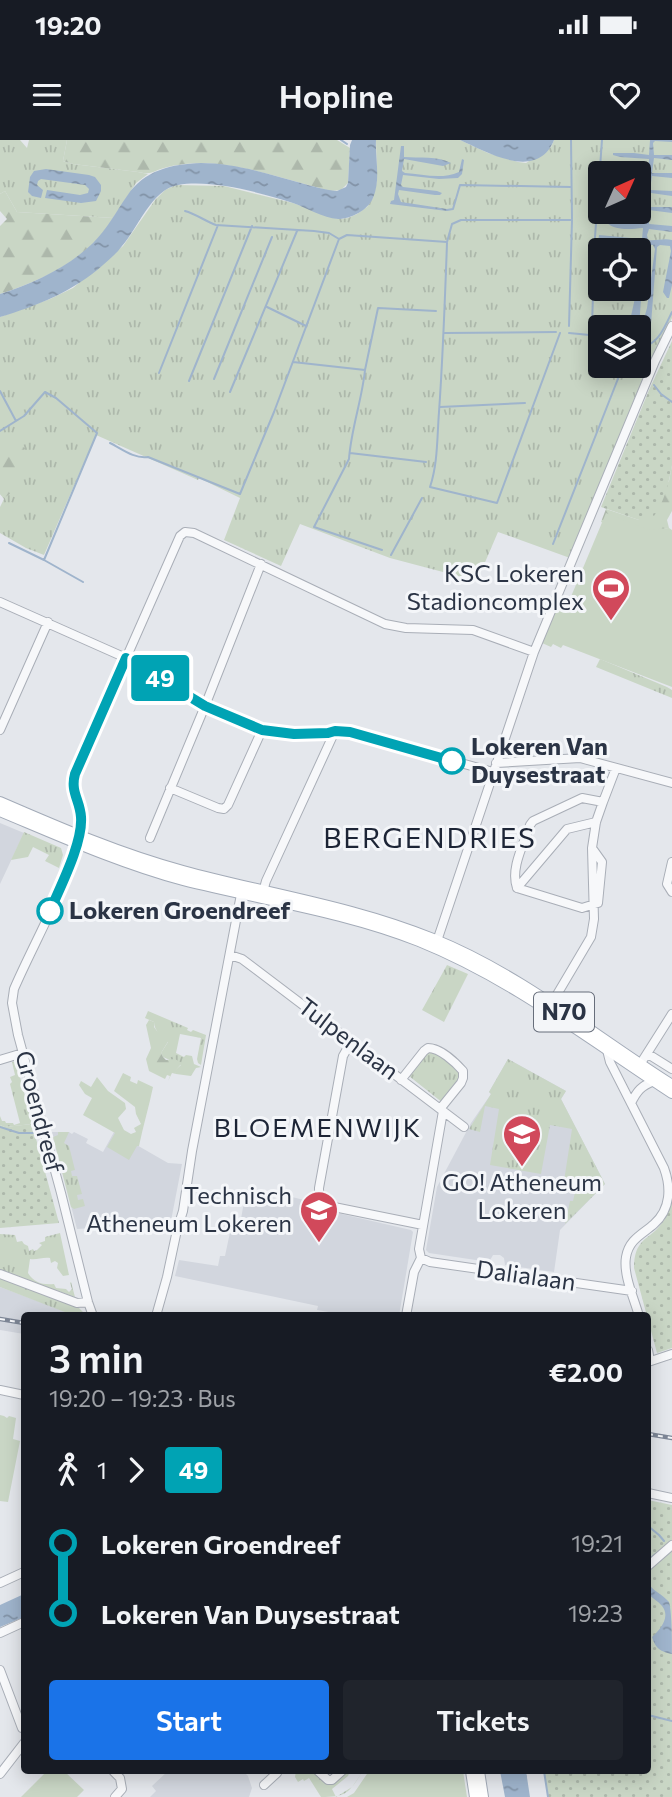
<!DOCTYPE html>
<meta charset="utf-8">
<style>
:root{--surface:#171b24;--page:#20242c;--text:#f1f3f6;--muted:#9ea1a6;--accent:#1a73e8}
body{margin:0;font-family:Commissioner,sans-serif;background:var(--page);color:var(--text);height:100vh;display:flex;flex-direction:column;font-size:26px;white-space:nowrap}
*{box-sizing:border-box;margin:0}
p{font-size:23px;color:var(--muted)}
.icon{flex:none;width:38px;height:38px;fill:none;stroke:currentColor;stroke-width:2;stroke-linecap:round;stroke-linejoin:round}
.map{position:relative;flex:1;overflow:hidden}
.panel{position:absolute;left:21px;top:1172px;width:630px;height:462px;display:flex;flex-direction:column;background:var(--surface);border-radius:7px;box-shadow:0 4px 18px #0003}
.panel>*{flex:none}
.badge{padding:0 14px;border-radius:5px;font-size:24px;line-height:46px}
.needle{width:46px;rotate:45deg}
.tools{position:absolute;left:588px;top:21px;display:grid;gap:14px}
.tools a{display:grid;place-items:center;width:63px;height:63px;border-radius:7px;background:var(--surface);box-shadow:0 4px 18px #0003;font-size:35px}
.map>.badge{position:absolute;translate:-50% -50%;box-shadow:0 0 0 4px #fff}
.legs{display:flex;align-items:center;gap:10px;height:77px;padding:0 28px;font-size:23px}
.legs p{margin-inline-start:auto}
.head{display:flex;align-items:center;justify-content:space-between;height:119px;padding:0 28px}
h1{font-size:38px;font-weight:600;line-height:52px}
.button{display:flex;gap:14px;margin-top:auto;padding:14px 28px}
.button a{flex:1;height:80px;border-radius:7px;background:var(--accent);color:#fff;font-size:28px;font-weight:600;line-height:80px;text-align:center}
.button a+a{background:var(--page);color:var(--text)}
ul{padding:0 28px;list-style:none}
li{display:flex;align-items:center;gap:24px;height:70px;font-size:26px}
li i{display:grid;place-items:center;width:10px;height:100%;margin:0 9px;background:currentColor}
li i::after{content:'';width:18px;height:18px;margin:-9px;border:5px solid;border-radius:50%;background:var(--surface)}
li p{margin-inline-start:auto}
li:first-child i{background:linear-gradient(#0000 50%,currentColor 0)}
li:last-child i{background:linear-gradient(currentColor 50%,#0000 0)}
.status{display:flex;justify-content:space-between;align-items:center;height:49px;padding:0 35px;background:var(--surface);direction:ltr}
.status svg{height:19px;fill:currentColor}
header{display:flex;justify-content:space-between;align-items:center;height:91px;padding:0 28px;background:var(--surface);font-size:32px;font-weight:600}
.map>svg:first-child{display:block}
.built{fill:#d2d6de}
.grass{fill:url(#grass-tufts);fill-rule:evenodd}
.forest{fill:url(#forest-firs)}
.park{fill:url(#park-dots)}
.garden{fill:#c9d6c5}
.water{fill:url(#water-ripples)}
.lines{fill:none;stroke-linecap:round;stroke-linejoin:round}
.stream{stroke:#9fb4cc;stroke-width:2}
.minor-casing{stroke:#a9aeb7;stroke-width:10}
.major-casing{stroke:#a3abb8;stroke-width:12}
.minor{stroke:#f7f8fa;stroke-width:8}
.major{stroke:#fff;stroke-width:10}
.rail-casing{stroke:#7d8696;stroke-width:4.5}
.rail{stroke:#f4f6f9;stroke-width:2;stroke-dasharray:5;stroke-linecap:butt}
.line-1-casing{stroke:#fff;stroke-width:16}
.line-1{stroke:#00a3b4;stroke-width:10}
.stop-1-dot{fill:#fff;stroke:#00a3b4;stroke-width:3.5}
.labels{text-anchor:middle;stroke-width:6;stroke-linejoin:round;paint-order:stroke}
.shield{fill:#f4f6f9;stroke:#676e7b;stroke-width:2}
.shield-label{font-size:23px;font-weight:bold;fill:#2b3445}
.poi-label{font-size:24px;fill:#2b3445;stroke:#f4f6f9;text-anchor:end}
.stop-label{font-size:24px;font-weight:bold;fill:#2b3445;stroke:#f4f6f9;text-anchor:start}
.street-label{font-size:24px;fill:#2b3445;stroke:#f4f6f9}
.neighbourhood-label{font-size:26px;letter-spacing:2px;fill:#1d2536;stroke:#f4f6f9}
.quarter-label{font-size:28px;letter-spacing:2px;fill:#1d2536;stroke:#f4f6f9}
</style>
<div class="status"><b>19:20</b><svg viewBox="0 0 49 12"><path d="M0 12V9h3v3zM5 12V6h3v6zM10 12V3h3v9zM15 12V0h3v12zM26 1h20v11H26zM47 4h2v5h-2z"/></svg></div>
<header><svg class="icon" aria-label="menu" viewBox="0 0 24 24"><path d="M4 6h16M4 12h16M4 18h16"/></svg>Hopline<svg class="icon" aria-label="heart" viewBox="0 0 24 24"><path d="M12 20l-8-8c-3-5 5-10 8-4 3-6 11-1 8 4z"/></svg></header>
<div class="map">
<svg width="672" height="1657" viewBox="0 0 672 1657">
<defs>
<pattern id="grass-tufts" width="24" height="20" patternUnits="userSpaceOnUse" patternTransform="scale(1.75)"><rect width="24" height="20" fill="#c9d6c5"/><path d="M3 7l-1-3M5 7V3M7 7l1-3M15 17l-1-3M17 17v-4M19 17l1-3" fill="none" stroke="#adb8ab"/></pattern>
<pattern id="forest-firs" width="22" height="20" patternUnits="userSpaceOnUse" patternTransform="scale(1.75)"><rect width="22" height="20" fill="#c9d6c5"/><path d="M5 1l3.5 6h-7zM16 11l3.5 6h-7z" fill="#adb8ab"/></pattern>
<pattern id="park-dots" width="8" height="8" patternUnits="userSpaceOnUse" patternTransform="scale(1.75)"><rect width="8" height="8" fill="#c9d6c5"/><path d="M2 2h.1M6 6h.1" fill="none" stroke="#adb8ab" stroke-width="1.8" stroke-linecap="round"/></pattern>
<pattern id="water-ripples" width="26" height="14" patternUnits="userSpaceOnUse" patternTransform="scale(1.75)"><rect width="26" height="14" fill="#9fb4cc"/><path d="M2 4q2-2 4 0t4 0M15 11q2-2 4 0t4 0" fill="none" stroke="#8293a7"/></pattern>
</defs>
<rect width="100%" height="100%" fill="#e4e7ec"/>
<path class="built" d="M0 683 24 693 0 744Z
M508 919 566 951 561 959 605 1044 560 1090 554 1132 505 1125 504 1118 500 1115H493L489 1122 429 1113 426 1110 437 1047 471 983 491 954 489 952Z
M52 992H69L72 994 74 992 88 999 86 1003 103 1012 114 992 168 1023 182 1024 169 1091 138 1085 77 1089Z
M245 1056 286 1063 288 1056 316 1063 333 1072 411 1090 413 1092 399 1176H352L317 1170 318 1166 175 1136 179 1120 218 1126 220 1116H225L233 1078 241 1079Z
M0 1147 51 1166 75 1176H24V1194L0 1190Z
M168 1631H243L248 1636 252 1648 249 1657H150L156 1651 152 1646Z"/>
<path class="grass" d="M0 0H20L27 8 29 0H67L63 21 73 24 138 32 148 34 136 43 113 78 17 72 5 51 0 54Z
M376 0H460L488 13 518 22 526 23 551 7 554 0H672V178L639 248 570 418 498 392 477 441 390 418 300 384 281 426 224 400 240 358 199 338 198 340 96 295 44 415 26 408 0 393V367L4 359 0 354V177L50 159 73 148 123 106 155 60 165 50 176 45 224 46 293 63 338 79 348 78 357 74 367 67 373 58 377 40ZM600 33H639V72H600ZM600 110H639V149H600ZM600 187H639V226H600Z
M600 519 667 547 672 550V558L596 527Z
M24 692 61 708 63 715 59 728 45 721 49 715 33 707 28 717 11 720Z
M447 825 468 834 444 882 422 870Z
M148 871 188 888 187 890 191 892 193 890 206 895 201 925 198 923 197 919 201 898 180 894 176 913 184 917 186 915 192 916 194 924 201 927 196 928 191 936 176 934 174 931 181 925 163 917 161 913 168 902C162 896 154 891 154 882L145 878Z
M434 910 459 929 461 936 443 963 409 936 428 911Z
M508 919 566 951 561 959 605 1044 565 1084 570 1061H573L577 1044 564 1041 572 989 550 985 541 1034 490 1025 499 969 485 966 480 992 469 989 491 954 489 952Z
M16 921 32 984 5 987 0 985V976L2 981H5L6 983H13L14 985 20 983 10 944 12 942 10 937 15 935 12 922Z
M58 992H69L64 1003 69 1006 75 1030 71 1031 72 1036H77L82 1054 77 1055 78 1060 83 1059 85 1066 74 1069 71 1067 53 997 58 995Z
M60 1093 69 1135 63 1136 57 1128 58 1123 55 1121 51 1123 50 1118C43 1117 37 1120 30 1119L28 1133C34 1143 43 1145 54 1144L56 1148 66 1149 69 1152 72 1149 70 1143 71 1142 75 1157 0 1130V1094L15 1095 17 1102 22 1101 24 1104 28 1106 29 1111 33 1109 34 1111 37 1110 42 1105 39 1103 45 1101V1097Z
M0 1138 78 1167 83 1172 84 1176H75L0 1147Z
M296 1631H314L325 1642H335L347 1631H350L348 1636 332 1649 336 1657 352 1647 363 1631C349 1652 348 1657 321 1657L309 1638 304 1641 303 1639 298 1642 295 1637Z"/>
<path class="forest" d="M67 0H337L350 8 348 43 341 50 330 51C289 40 249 26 207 23 194 23 176 24 164 28 150 32 153 35 138 32L73 24 63 21Z
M5 51 17 72 113 78C89 119 43 140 0 154V86L7 79 0 71V54Z
M0 293 25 308 14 342 21 346 4 358 0 354Z
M672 325V371L667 380 669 388 635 394 601 382 606 369 639 380 669 341Z
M149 880 154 882V887L157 891 167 893 169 900 161 913 163 917 166 920 175 919 182 923 175 931 176 934 172 933 168 941 170 936 167 935 165 939 149 931 146 919 151 908 146 885Z"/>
<path class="park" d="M672 201V325C668 346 665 362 651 380H639L601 367 649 250Z
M32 984 59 1083 0 1088V985L5 987Z
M672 1059V1208L657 1213 634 1128C634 1120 635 1112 639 1106 644 1098 651 1095 656 1090 665 1081 670 1071 672 1059Z
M648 1360 672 1365V1657H548L544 1631H648Z"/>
<path class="garden" d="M606 373 649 390 669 388 672 390V547L563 505 561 508 553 504 551 507 542 503 561 456 570 459Z
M123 933 131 937 130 941 137 944 138 940 153 947C149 967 143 986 139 1006H137L129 1020 107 1007 115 993 83 975 92 958 85 954 79 945 81 941 91 947 97 937 108 951 125 963 126 969 118 978 124 990 131 994 136 992 134 988 141 984 136 974 135 967 114 951Z
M0 1275 4 1276 7 1278 9 1276 16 1278 13 1299 20 1301 8 1362 0 1361Z
M47 1631H64L84 1650 77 1657H21Z
M369 1631H463L467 1657H347L354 1653Z"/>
<path class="water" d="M352 0H376C375 18 381 40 373 58 368 70 351 79 338 79 323 78 307 68 293 63 262 53 211 39 178 45 152 49 138 88 122 106 117 113 110 119 103 125 74 151 37 166 0 177V154C34 143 67 128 93 103 108 88 115 73 127 56 144 30 172 24 201 23 235 23 268 34 301 43 312 46 324 50 337 51L346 47 348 43 350 5Z
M460 0H554C537 42 487 12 460 0Z
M650 0H672V2L655 1 653 3 654 15H672V20L654 18 652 33H672V38L652 36 650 50 672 51V56L651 53 649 65 651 67H672V73L649 70V84L672 86V92L649 89 647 95 648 100C656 101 664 98 672 100V145L669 158H667L663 152 671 111 670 106 660 105 657 107 651 184 650 187 647 189H644L643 182 647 168 655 109 653 105H645L639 187H631V176L637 149H639V127L642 104 628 103 626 110H619V107L615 104 613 106 612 110H609V103L598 102 599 95 642 99 643 88C631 89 616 91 607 83L609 81 643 84 645 71 639 70V66L644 67 646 53 639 52V49L646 50 647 36H639V33L613 32 614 30 619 29 648 33 649 19 620 17 613 15V13H634L649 15Z
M401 6H404V17C419 18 438 16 451 23L443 26 404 19 402 31 405 33C423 34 441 40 459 32L462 19 464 20 462 34 458 38 439 39 403 35 401 45 403 47 437 51 442 53 440 55H435L399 50 398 54 401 62 447 69V71L390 64 391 61 394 60Z
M46 29 89 35 95 37 101 45V51L96 61 81 63 45 58 47 50 80 55 88 53 89 49 85 45 41 39 38 41 37 45 43 50 41 58 32 56 28 52 30 37 34 31Z
M648 1443C653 1451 662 1454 669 1462 672 1472 672 1502 672 1514 661 1512 655 1508 652 1497 660 1490 671 1477 662 1466 658 1461 652 1458 648 1454Z
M24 1454V1477L0 1487V1465Z
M500 1631H526L530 1657H505Z"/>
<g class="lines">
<path class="stream" d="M341 0 347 4
M571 0 572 79
M447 70 453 69 460 45 571 47
M185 71C196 74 205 81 216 85L314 91 329 93 339 99
M447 103C445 159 443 216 439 272 437 297 438 323 430 347L497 363 560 193
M267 167 306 186
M592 185 595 97 602 0
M445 193 556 192
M569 193 600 196
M648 205C660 200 666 184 672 172
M293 222 365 230 378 168 436 171
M365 230C362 260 351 289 349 319L314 387 382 410
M159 233 218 85
M214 239 272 97
M189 241 252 86
M654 245 661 254 672 262
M0 251 16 281
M230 252 297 91
M440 267 525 263
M0 291 24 276 45 252 56 258 97 293 44 420 9 403
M110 303C122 309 134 319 148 317L240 354 274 272 339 99 347 95 447 102 452 84 461 80H572L569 186
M350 313 426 322
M553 404 623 226
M391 415 422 358
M44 420 83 442
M0 987 19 993H33
M648 1386 659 1395 664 1401
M648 1420 657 1413
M648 1575 672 1581
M544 1631 548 1657"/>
<defs>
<path id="minor" d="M0 462 126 518 205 566 262 590 294 594 328 593 335 591 350 592 493 632
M0 590 48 482
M496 623 580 618 672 643
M170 648 218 668 224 669 228 665 262 590
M603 662 596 682 592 708 602 722 598 763 582 768 517 748C510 728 524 704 530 685L533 681 582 658 603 662 616 628
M150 698 205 566 261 424
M672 722 667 744 672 752
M517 748 567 689 596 682
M262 755 266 741 335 591
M436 804 534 512 655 221 672 186
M230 815 242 819 464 987
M549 868 591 797 594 779 592 708
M351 902 343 916 319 1048C319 1057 319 1062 329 1066L423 1085
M607 910 610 922 664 1028C671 1047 671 1069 654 1084 643 1094 629 1099 626 1117 623 1135 634 1158 639 1176
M648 914 672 929
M0 920 23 913
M641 923 672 874
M401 940 424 911 428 908C440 908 455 922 463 931V938L461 943 440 969
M631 963C637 951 641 946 654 941
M421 1118 430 1122 632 1151
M0 1134 77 1163 88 1162
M93 1176 88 1162 61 1053 18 895 12 863 14 849C37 796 69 744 80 687 84 667 70 654 75 634L180 396 185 392 194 393 385 484 406 488 473 490 534 512
M156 1176 167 1137 177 1090 183 1071 192 1011 242 749
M406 1176 414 1132 421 1118 419 1109 443 971
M648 1210 650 1221
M648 1222 672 1214
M0 1250 24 1255
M648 1353 672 1358
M648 1426 672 1405
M0 1443 24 1432
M0 1493 24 1482
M0 1530 22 1588H24
M113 1631 120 1638 122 1649 115 1657
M318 1631 328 1640H332L342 1631
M0 1634 24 1603
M264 1645 277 1633"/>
<path id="major" d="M0 662C60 688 120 714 183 731 267 754 352 766 433 799 520 834 593 895 672 945
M0 671C60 696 120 723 183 740 262 760 343 771 419 801 511 838 589 899 672 953
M471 1631 475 1657
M479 1631 483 1657"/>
</defs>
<use href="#minor" class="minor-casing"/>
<use href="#major" class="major-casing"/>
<use href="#minor" class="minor"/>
<use href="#major" class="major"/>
<defs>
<path id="rail" d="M0 1179 24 1183
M648 1294 672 1298"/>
</defs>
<use href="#rail" class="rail-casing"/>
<use href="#rail" class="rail"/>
</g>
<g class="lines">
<defs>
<path id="line-1" d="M50 771C60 747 83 703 81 677 80 660 70 652 75 634L126 518 205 566 262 590 294 594 328 593 335 591 350 592 452 621"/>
</defs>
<use href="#line-1" class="line-1-casing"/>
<use href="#line-1" class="line-1"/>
</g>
<defs>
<symbol id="stadium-pin" viewBox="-11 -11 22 30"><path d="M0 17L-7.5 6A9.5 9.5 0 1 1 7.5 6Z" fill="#d1495b" stroke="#f4f6f9"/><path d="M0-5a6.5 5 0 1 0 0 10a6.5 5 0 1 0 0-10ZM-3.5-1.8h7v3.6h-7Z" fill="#fff"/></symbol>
<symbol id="school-pin" viewBox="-11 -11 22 30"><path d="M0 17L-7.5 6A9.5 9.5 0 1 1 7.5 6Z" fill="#d1495b" stroke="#f4f6f9"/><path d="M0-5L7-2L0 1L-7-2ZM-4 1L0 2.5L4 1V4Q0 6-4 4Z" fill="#fff"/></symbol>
</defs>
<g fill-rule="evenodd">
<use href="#stadium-pin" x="589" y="426" width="44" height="60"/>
<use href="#school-pin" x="500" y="972" width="44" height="60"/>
<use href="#school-pin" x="297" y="1048" width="44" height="60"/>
</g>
<g class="stop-1-dot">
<circle cx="452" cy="621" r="12"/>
<circle cx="50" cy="771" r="12"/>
</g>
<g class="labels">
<rect class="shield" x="534" y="852.5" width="60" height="39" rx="5"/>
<g class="shield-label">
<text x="564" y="880">N70</text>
</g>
<g class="poi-label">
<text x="584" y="442">KSC Lokeren<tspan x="584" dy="28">Stadioncomplex</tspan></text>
<text x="522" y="1051" text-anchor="middle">GO! Atheneum<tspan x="522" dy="28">Lokeren</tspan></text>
<text x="292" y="1064">Technisch<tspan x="292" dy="28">Atheneum Lokeren</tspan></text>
</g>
<g class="stop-label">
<text x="471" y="615">Lokeren Van<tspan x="471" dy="28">Duysestraat</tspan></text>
<text x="69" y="779">Lokeren Groendreef</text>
</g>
<g class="street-label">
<text transform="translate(348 899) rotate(37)" y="8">Tulpenlaan</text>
<text transform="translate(39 972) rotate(75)" y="8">Groendreef</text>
<text transform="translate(526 1136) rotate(8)" y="8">Dalialaan</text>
</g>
<g class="neighbourhood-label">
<text x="318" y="997">BLOEMENWIJK</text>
</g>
<g class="quarter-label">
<text x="430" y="708">BERGENDRIES</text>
</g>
</g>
</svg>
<div class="tools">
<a><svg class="needle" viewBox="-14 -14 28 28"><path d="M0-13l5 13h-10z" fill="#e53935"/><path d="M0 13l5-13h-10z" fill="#9ea1a6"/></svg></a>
<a><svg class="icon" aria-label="locate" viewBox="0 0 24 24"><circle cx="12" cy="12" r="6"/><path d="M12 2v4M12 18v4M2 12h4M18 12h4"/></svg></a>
<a><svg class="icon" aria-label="layers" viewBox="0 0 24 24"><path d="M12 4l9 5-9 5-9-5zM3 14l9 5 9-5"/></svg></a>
</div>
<b class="badge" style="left:160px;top:538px;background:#00a3b4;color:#fff">49</b>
<section class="panel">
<div class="head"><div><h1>3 min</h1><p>19:20 – 19:23 · Bus</p></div><b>€2.00</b></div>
<div class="legs"><svg class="icon" aria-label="walk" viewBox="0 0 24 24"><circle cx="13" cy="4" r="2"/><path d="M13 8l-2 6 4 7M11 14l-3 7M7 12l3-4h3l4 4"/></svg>1<svg class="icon" aria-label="forward" viewBox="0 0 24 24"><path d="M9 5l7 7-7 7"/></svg><b class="badge" style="background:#00a3b4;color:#fff">49</b></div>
<ul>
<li><i style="color:#00a3b4"></i><b>Lokeren Groendreef</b><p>19:21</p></li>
<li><i style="color:#00a3b4"></i><b>Lokeren Van Duysestraat</b><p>19:23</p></li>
</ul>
<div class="button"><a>Start</a><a>Tickets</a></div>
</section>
</div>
